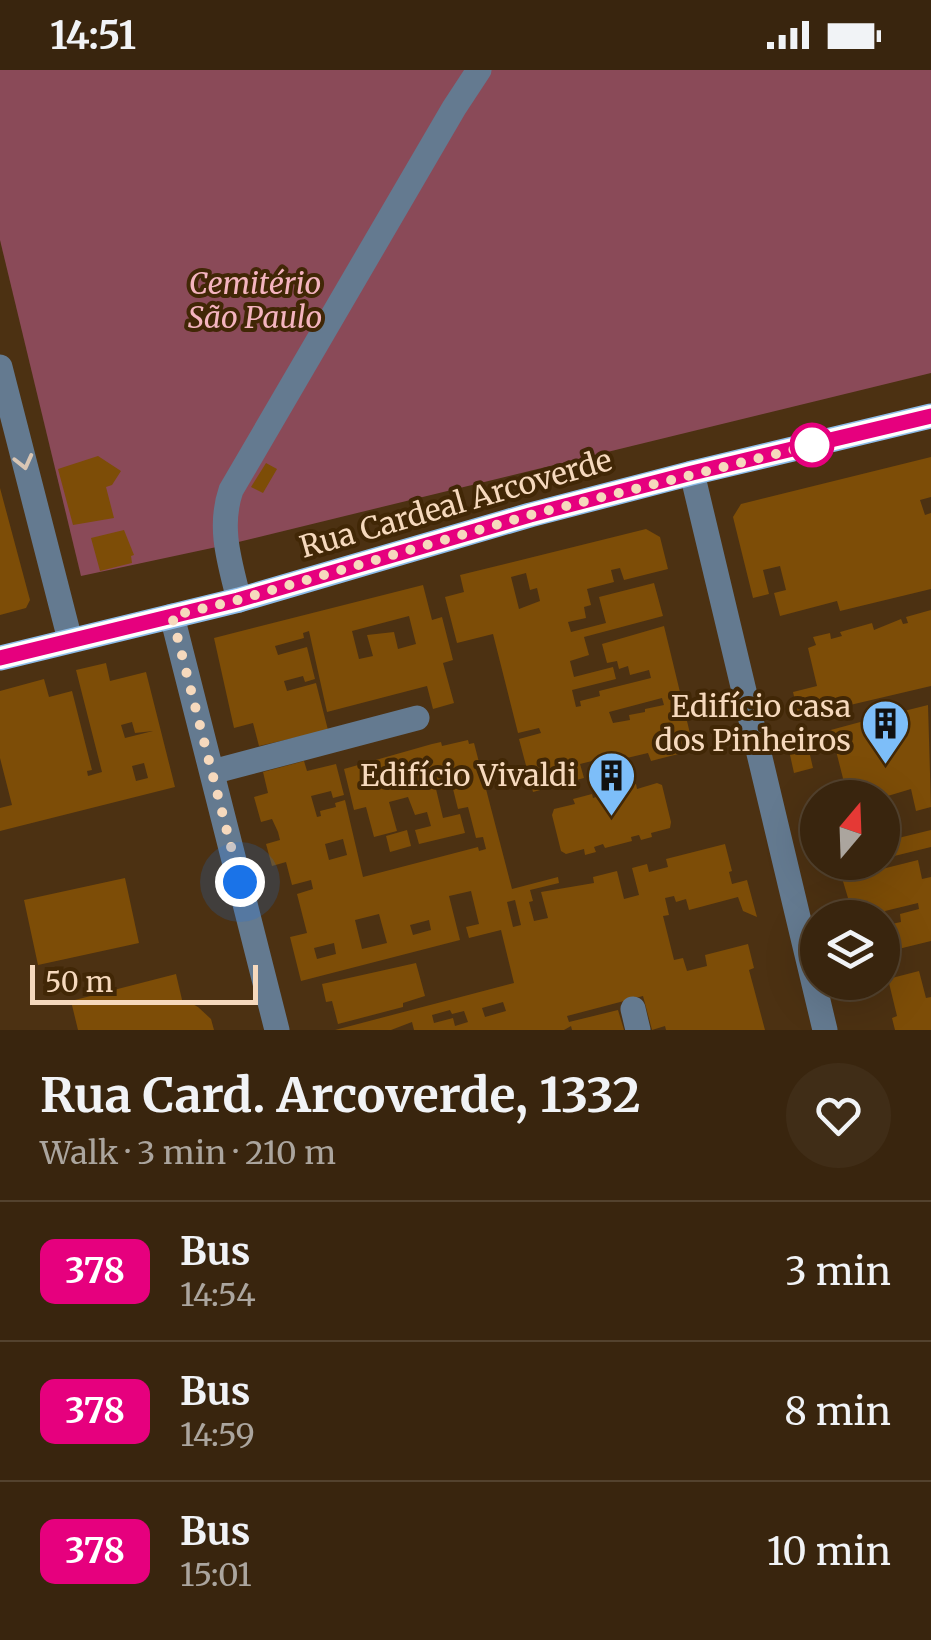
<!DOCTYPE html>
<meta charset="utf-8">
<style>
:root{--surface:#39250e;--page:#402d17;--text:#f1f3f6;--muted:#aba59e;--line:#53422e}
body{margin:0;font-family:Merriweather,serif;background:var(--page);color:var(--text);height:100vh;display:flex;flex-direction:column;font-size:38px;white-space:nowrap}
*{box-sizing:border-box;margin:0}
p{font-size:32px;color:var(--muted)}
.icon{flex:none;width:55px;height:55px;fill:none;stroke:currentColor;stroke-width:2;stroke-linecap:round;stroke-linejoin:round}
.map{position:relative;height:960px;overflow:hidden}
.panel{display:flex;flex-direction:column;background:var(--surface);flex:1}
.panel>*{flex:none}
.badge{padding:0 20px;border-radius:15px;font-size:35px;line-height:65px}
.needle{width:65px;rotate:19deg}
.buttons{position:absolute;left:800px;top:710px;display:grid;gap:20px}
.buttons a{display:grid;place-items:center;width:100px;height:100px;border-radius:50%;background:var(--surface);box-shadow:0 10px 40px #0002,0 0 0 2px var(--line);font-size:50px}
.scale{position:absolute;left:30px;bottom:25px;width:228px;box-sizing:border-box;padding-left:10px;border:5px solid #f6d9bd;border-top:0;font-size:28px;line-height:35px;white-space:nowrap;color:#f6d9bd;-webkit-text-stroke:8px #412706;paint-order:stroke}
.you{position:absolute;width:50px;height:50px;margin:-25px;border:8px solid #fff;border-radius:50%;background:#1a73e8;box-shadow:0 0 0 15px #1a73e833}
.map>.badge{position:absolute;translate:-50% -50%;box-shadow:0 0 0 5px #fff}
.round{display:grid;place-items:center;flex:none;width:105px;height:105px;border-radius:52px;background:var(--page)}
.headline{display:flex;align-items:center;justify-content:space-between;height:170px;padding:0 40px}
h1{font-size:48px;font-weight:700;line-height:75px}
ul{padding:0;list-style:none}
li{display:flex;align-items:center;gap:30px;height:140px;padding:0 40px;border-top:2px solid var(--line)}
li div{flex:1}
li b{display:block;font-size:38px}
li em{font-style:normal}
li .badge{min-width:110px;font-weight:700;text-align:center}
.status{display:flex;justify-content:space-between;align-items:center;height:70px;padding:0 50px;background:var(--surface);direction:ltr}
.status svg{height:28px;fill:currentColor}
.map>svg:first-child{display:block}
.green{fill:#8a4a58}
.building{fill:#7d4d07;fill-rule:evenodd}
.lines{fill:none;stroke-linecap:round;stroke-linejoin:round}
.minor{stroke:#647a90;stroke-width:25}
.major{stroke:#8cbce9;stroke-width:25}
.oneway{stroke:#d9c6b4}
.line-casing{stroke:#fff;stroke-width:22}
.line{stroke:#e6007e;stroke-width:15}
.walk{stroke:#f6d9bd;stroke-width:10;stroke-dasharray:0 18}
.stop-dot{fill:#fff;stroke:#e6007e;stroke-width:5}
.labels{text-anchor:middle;stroke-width:8;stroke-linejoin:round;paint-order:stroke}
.park-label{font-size:30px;font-style:italic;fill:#f4b4bf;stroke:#412706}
.street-label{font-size:30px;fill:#f6d9bd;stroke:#412706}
.poi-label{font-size:30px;fill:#f6d9bd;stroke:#412706;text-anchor:end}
</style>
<div class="status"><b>14:51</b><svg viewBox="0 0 49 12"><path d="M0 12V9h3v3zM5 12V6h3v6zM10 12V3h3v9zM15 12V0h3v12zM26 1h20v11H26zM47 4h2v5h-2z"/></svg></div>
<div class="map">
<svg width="931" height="960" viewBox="0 0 931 960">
<rect width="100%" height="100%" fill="#4c3112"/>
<path class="green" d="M0 0H931V303L226 475 81 506 0 170Z"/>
<path class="building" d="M98 386 121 401 112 415 106 417 114 448 73 455 58 399Z
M931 387V427L920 430 925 445 931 443V519L840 541 837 531 780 546 774 523 786 520 780 496 763 500 769 524 753 528 733 447 741 434Z
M266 393 277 399 263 423 251 417Z
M0 418 30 530 26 538 0 545Z
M646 459 660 467 668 499 624 510 620 498 611 500 614 512 587 519 591 535 584 537 586 548 568 552 571 562 606 553 599 527 654 513 663 546 584 567 589 585 570 591 574 607 613 597 616 609 572 620 576 637 581 636 580 631 600 626 599 621 651 608 649 600 630 605 628 596 619 599 617 591 607 593 602 574 664 556 694 680 651 691 648 683 593 696 592 691 580 694 584 708 561 714 559 709 550 712 551 717 533 722 519 669 541 663 539 658 518 663 493 564 457 573 445 527 464 522 460 505ZM526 503 530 520 537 518 540 531 519 539 511 507ZM662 628 664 635 645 639V642L629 645 630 650 613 653 609 642Z
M124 460 134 485 131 486 132 493 100 501 91 468Z
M423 515 432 550 442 547 453 590 443 593 454 633 433 639 427 616 327 642 309 561 303 563 304 568 275 576 278 585 307 577 315 609 305 612 303 606 284 611 287 621 316 613 328 660 259 676 253 653 234 658 214 568ZM409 546 416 574 398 579 394 562 367 565 373 586 359 589 352 561Z
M931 540V616L799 647 793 622 817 616 808 578 816 575 813 567 830 563 831 569 842 566 840 562 872 553 874 560 901 549 903 554 908 553 906 547Z
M106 593 110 611 146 602 175 717 0 761V738L12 735 0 688V621L44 609 49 627 72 621 92 700 87 701 88 706 102 702 76 600ZM132 652 135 663 153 661 125 668 121 655ZM144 693 148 708 136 711 132 696Z
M928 635 931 737 916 741 911 719 881 728H848L834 673 830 674 827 661 864 651 869 673 898 666 892 644Z
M468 670 469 674 474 673 512 819 558 807 559 813 530 820 533 831 529 832 534 851 548 848 541 822 594 813 593 807 617 801 624 829 639 825 632 798 647 794 649 802 668 797 666 789 725 774 732 801 729 802 732 814 747 810 757 847 743 841 738 827 689 840 686 829 676 832 674 826 665 828 669 845 663 846 674 890 683 888 687 901 707 896 705 885 748 874 754 898 749 900 765 960H666L665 956 652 960 643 926 567 946 569 952 618 940 624 960H572L571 956 564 960H414L412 952 391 960H335L514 913 501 860 469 868 466 857 479 854 471 821 449 826 460 870 301 911 290 867 307 863 297 824 313 819 311 810 292 815 286 792 272 796 266 774 280 770 278 762 272 749 261 752 254 727 268 723 263 702 304 691 307 701 336 694 344 725 333 728 331 721 311 726 317 747 321 746 320 741 336 737 335 733 345 730 363 807 478 777 479 781 486 779 483 767 476 768 468 737 458 739 452 715 436 719 443 748 460 744 465 763 419 774 415 760 431 756 427 742 415 745 408 727 389 732 397 761 374 767 366 737 354 740 344 699 432 674 441 672 442 676ZM343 769 347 785 329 790 325 774ZM515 830 521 855 513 857 507 832ZM379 844 387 873 362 879 355 850ZM429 850 431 860 413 865 410 855ZM334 873 336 884 317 889 314 878ZM503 932 506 941 485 947 482 938ZM450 940 452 944 464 941 468 952 455 956 453 948 434 953 432 945Z
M807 672 813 698 794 703 788 676Z
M657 713 662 715 671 752 670 758 651 763 652 767 641 770 639 765 631 767 632 771 605 778 603 774 594 777 596 782 585 785 584 779 566 784 561 781 552 745 554 739 575 734 573 729 592 724 593 728 636 714 637 719Z
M407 760 411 776 390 782 386 766Z
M931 760V777L882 789V772Z
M918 790 922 809 931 807V871L882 883V856L901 852 900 844 919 839 918 833 885 841 887 847 882 848H854L842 808 851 806 849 798 833 802 831 792H867L870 802Z
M125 808 139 873 38 895 24 830Z
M416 893 425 926 403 933V937L338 954 332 931 326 932 322 914Z
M919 901 926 928 931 927V960H895L892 948 897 946 888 909Z
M176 904 183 934 189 932 198 937 211 949 214 960H78L71 931Z"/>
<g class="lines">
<path class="minor" d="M0 297 70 570
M692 403 825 960
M239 530C230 493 218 458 231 420L454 38 479 0
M172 546 277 960
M212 702 417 648
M633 939 638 960"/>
<path class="major" d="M0 588 239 530 530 445 692 403 931 346"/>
</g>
<defs><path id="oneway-chevron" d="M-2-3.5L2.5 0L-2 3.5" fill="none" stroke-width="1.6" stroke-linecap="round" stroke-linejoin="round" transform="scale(2.5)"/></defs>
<use class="oneway" href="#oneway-chevron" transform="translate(24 392) rotate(76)"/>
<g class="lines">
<defs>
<path id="line" d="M0 588 238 530 530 445 692 403 931 346"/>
</defs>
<use href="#line" class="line-casing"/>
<use href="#line" class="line"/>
<path class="walk" d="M240 812 172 546 238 530 530 445 812 375"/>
</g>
<defs>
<symbol id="building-pin" viewBox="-11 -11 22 30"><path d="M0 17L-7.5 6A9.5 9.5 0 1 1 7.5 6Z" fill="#7dbef9" stroke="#412706"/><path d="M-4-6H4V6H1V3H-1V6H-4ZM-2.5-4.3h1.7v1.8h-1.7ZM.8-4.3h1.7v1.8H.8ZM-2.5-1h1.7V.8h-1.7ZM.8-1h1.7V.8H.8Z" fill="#111"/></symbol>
</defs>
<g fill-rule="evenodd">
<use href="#building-pin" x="858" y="626" width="55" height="75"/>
<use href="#building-pin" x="584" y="678" width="55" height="75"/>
</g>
<circle class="stop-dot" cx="812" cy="375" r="20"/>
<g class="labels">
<g class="park-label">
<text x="255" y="224">Cemitério<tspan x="255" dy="34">São Paulo</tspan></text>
</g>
<g class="street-label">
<text transform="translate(456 434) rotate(-16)" y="10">Rua Cardeal Arcoverde</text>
</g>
<g class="poi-label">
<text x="851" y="647">Edifício casa<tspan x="851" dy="34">dos Pinheiros</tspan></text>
<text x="577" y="716">Edifício Vivaldi</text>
</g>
</g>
</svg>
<div class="buttons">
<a><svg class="needle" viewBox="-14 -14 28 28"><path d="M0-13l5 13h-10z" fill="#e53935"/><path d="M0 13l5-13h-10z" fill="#aba59e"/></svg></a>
<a><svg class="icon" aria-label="layers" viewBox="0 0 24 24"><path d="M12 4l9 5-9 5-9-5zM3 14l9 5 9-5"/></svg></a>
</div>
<div class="scale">50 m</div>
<div class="you" style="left:240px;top:812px"></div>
</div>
<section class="panel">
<div class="headline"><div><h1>Rua Card. Arcoverde, 1332</h1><p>Walk · 3 min · 210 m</p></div><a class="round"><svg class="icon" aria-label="heart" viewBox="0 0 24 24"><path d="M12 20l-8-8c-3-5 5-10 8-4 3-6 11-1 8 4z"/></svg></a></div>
<ul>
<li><span class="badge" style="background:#e6007e;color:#fff">378</span><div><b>Bus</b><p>14:54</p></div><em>3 min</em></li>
<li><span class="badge" style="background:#e6007e;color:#fff">378</span><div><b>Bus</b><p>14:59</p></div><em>8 min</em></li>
<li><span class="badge" style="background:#e6007e;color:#fff">378</span><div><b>Bus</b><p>15:01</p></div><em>10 min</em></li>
</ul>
</section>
